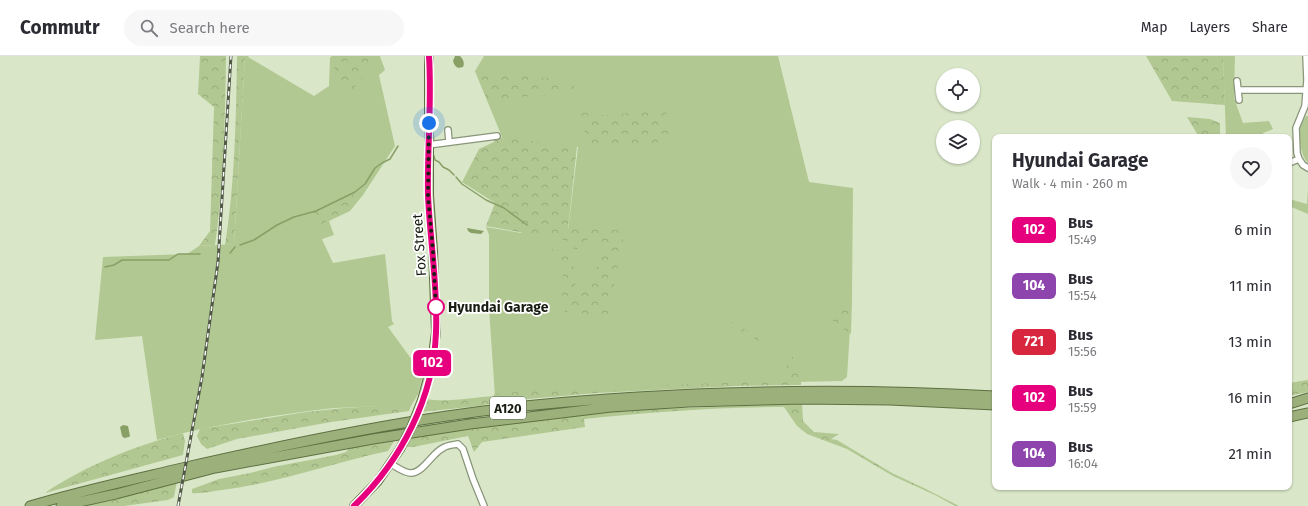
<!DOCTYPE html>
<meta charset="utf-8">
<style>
:root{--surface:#fff;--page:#f7f7f7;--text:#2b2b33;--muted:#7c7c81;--line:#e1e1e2}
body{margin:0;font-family:"Fira Sans",sans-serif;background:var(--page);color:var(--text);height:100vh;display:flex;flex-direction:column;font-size:15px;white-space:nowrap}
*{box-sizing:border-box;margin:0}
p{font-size:13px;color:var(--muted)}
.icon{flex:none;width:22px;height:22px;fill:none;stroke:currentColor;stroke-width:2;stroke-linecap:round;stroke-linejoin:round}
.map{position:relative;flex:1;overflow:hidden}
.sheet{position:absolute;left:992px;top:78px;width:300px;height:356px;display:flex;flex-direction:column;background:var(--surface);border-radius:8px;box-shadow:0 1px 3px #0004}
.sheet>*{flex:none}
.badge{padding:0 8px;border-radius:6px;font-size:14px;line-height:26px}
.controls{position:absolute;left:936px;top:12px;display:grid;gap:8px}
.controls a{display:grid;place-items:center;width:44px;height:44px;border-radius:50%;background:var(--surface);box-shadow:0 1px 3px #0004;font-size:20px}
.you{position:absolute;width:20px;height:20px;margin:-10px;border:3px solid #fff;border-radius:50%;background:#1a73e8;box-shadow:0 0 0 6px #1a73e833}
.map>.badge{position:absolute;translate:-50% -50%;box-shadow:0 0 0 2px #fff}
.round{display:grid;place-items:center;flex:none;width:42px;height:42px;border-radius:21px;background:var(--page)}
.headline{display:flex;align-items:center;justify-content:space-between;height:68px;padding:0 20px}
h1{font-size:19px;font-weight:700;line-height:30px}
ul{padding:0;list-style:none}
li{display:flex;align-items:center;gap:12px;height:56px;padding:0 20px}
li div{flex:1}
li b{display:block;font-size:15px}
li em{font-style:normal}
li .badge{min-width:44px;font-weight:700;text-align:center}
header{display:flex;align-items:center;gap:24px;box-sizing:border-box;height:56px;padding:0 20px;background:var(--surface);border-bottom:1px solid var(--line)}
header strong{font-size:19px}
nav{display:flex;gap:22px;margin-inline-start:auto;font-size:14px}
.search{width:280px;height:36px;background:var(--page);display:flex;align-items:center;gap:10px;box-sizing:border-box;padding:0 14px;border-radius:22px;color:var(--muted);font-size:15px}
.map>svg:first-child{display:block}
.green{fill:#b2c892}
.forest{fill:url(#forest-crowns)}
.water{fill:#889f66}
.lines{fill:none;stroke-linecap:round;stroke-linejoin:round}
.stream{stroke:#889f66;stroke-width:1.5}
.minor-casing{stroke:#899679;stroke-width:8}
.primary-casing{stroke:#5e7041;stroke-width:10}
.trunk-casing{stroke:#5e7041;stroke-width:11}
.minor{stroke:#fff;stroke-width:5.5}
.primary{stroke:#b5c49d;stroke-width:8}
.trunk{stroke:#9cb07c;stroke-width:9}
.rail-casing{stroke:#505846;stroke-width:3}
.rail{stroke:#fff;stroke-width:1.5;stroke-dasharray:4.5;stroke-linecap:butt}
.primary-bridge-casing{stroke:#5e7041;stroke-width:10;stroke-linecap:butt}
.primary-bridge{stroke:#b5c49d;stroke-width:8}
.line-casing{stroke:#fff;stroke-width:9}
.line{stroke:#e6007e;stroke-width:6}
.walk{stroke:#181d11;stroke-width:4;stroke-dasharray:0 7.2}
.stop-dot{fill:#fff;stroke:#e6007e;stroke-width:2}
.labels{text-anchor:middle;stroke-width:3.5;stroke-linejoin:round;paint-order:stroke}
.shield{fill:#fff;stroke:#5d6158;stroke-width:1}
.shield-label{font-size:13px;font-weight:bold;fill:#181d11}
.street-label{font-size:14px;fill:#181d11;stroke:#fff}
.stop-label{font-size:14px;font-weight:bold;fill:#181d11;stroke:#fff;text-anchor:start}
</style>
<header>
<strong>Commutr</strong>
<div class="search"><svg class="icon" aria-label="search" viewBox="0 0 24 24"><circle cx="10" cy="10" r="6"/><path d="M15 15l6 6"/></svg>Search here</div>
<nav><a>Map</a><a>Layers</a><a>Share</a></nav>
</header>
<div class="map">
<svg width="1308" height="450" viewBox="0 0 1308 450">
<defs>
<pattern id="forest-crowns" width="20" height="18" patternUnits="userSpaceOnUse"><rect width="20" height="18" fill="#b2c892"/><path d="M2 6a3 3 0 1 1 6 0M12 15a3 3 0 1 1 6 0" fill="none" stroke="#98ab7d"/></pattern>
</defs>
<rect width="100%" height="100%" fill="#d9e7c8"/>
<path class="green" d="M245 0H249L248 1 314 40 329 30 330 2 332 0H380L385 14 379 19 395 90 363 139 350 155 329 165 334 179 322 183 333 207 385 198 392 265 394 268 388 271 423 319 418 338 411 350C383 351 353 350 325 353 269 360 212 369 157 384L142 280 95 284 103 201 187 198 199 190 234 188Z
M484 0H778L809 126 853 132 852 242 847 321 842 325 750 327 495 341 489 252V179L486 171 521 177 528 169 568 174 578 91 506 85 502 81 475 15Z
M1223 0H1235L1234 42 1243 67 1269 65 1273 73 1263 77 1264 81H1226Z
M1306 60H1308V107C1301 100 1298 82 1300 71 1301 67 1304 63 1306 60Z
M1308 134V158L1289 150V143L1307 148Z"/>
<path class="forest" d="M200 0H226C225 64 224 126 215 189L199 190 210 175 214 51 198 38Z
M237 0H245L234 188 225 189C235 127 236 63 237 0Z
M332 0H354L346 5 358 7 362 0H380L358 28 351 35 337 30 340 27 339 24 330 2Z
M1146 0H1223L1225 49 1172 45Z
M475 15 523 19 573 25 576 37 503 42 488 46Z
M664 54C671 60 667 77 671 86L607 89 598 92 588 91 580 55 595 60Z
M1187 61 1210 63 1220 67V81H1199Z
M502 81 505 84 515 82 549 88 577 90 568 173 625 174 611 245 610 260 565 256 562 237 563 217 548 201V193L566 196 570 195C576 203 573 209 573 218 573 222 575 227 576 231L581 230C589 220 605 206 603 192 602 189 600 186 599 183 590 178 581 190 574 196L573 188 574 180H570L569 185 486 170 495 147 462 126 479 93 494 86V84Z
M353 138 356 144 342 158 326 163V167L333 179 322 183 313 165V156Z
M842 242H852L851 278 833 265Z
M730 265 791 299 801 312V329L737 330 597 337 504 345 479 350 421 356 426 343C444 347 475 341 494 340V338L548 333 601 331 784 325 788 305 778 297 750 280 733 278 727 269Z
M1308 324V336L1289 340V327Z
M802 348 803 365 814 376 839 378 831 383 837 384 892 417 924 432 959 450H955L935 439 893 420 847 393 807 378 797 370 784 351C717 351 651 356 584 363L585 371 482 386 474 396 468 380 413 391H404L413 376 598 355Z
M396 349 411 350 409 355 331 366 237 383 207 393 201 388 197 380 200 373 306 356 344 352Z
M183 377 185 385 183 399 45 437C86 409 135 390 183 377Z
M396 382 388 395C333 407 278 427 222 434 213 435 201 438 192 437V433L219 423 250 417 273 411 336 399 346 396 349 392Z
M177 425 174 441 168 444 124 450H85Z"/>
<path class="water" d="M455 0H460C463 3 465 7 463 11 457 13 455 11 453 5Z
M467 172 484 175 481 178 471 177 468 175Z
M123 369 128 370 130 380 129 381 124 382 122 380 120 371Z"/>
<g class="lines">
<path class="stream" d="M433 75 434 87
M434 100 435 104 439 106 443 111 449 114 454 119
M456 121 462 128 486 144 504 152 527 169
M240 189 254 184 277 169 294 161 316 155 355 136 365 128 375 112 382 107 390 103 398 90
M230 197 235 191
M105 211 114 209 122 204H169L178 198H200"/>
<defs>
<path id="minor" d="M1306 0 1307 24 1305 50 1296 72 1297 97 1299 103 1303 109 1308 112
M1237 25 1239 44
M1238 34H1307
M448 74 449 86
M428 89 497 80
M1289 107 1299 103
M391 408C397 411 404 417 411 417 423 417 432 397 443 392 447 389 453 389 458 388L463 393 473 423 484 450"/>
<path id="primary" d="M422 344 432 307 436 276 433 195 429 139V0
M354 450 378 425 400 393"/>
<path id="trunk" d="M1289 348 1308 342
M1289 361 1308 357
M30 450C80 435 131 424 182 412 270 392 358 373 447 360 539 346 632 340 725 337 815 334 905 335 995 340
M61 450 116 438 215 412 373 383 470 368 611 351 689 346 802 343 890 344 995 349"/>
</defs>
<use href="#minor" class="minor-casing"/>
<use href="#primary" class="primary-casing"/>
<use href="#trunk" class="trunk-casing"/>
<use href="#minor" class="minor"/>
<use href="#primary" class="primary"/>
<use href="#trunk" class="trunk"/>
<defs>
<path id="rail" d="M178 450 202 321 218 206 231 0"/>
</defs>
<use href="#rail" class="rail-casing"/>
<use href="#rail" class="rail"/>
<defs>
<path id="primary-bridge" d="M400 393 411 372 422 344"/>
</defs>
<use href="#primary-bridge" class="primary-bridge-casing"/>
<use href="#primary-bridge" class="primary-bridge"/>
</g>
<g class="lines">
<defs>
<path id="line" d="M354 450C401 405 434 341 436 276 438 230 430 185 428 139 427 93 432 46 429 0"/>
</defs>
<use href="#line" class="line-casing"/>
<use href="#line" class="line"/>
<path class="walk" d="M429 67 428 140 433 195 436 252V251"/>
</g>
<circle class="stop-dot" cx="436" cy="251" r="8"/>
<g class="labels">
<rect class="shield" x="490" y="341" width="36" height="22" rx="3"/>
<g class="shield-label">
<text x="508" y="357">A120</text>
</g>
<g class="street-label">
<text transform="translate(419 189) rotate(-94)" y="5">Fox Street</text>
</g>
<g class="stop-label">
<text x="448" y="256">Hyundai Garage</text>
</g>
</g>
</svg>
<div class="controls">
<a><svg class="icon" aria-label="locate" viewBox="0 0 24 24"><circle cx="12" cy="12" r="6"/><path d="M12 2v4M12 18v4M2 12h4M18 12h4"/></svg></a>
<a><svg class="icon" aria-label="layers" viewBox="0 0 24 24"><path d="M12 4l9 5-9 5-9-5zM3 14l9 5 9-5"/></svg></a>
</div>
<div class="you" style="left:429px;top:67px"></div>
<b class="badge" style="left:432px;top:307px;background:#e6007e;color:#fff">102</b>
<section class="sheet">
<div class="headline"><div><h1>Hyundai Garage</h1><p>Walk · 4 min · 260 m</p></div><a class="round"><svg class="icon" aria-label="heart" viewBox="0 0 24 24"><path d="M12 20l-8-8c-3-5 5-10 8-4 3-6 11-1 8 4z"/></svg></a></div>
<ul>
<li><span class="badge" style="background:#e6007e;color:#fff">102</span><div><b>Bus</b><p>15:49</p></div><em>6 min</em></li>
<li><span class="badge" style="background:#8e44ad;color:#fff">104</span><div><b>Bus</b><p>15:54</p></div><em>11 min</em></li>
<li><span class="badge" style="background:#d7263d;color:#fff">721</span><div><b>Bus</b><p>15:56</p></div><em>13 min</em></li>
<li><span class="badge" style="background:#e6007e;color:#fff">102</span><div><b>Bus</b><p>15:59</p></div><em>16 min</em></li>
<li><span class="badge" style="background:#8e44ad;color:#fff">104</span><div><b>Bus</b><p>16:04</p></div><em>21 min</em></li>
</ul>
</section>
</div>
